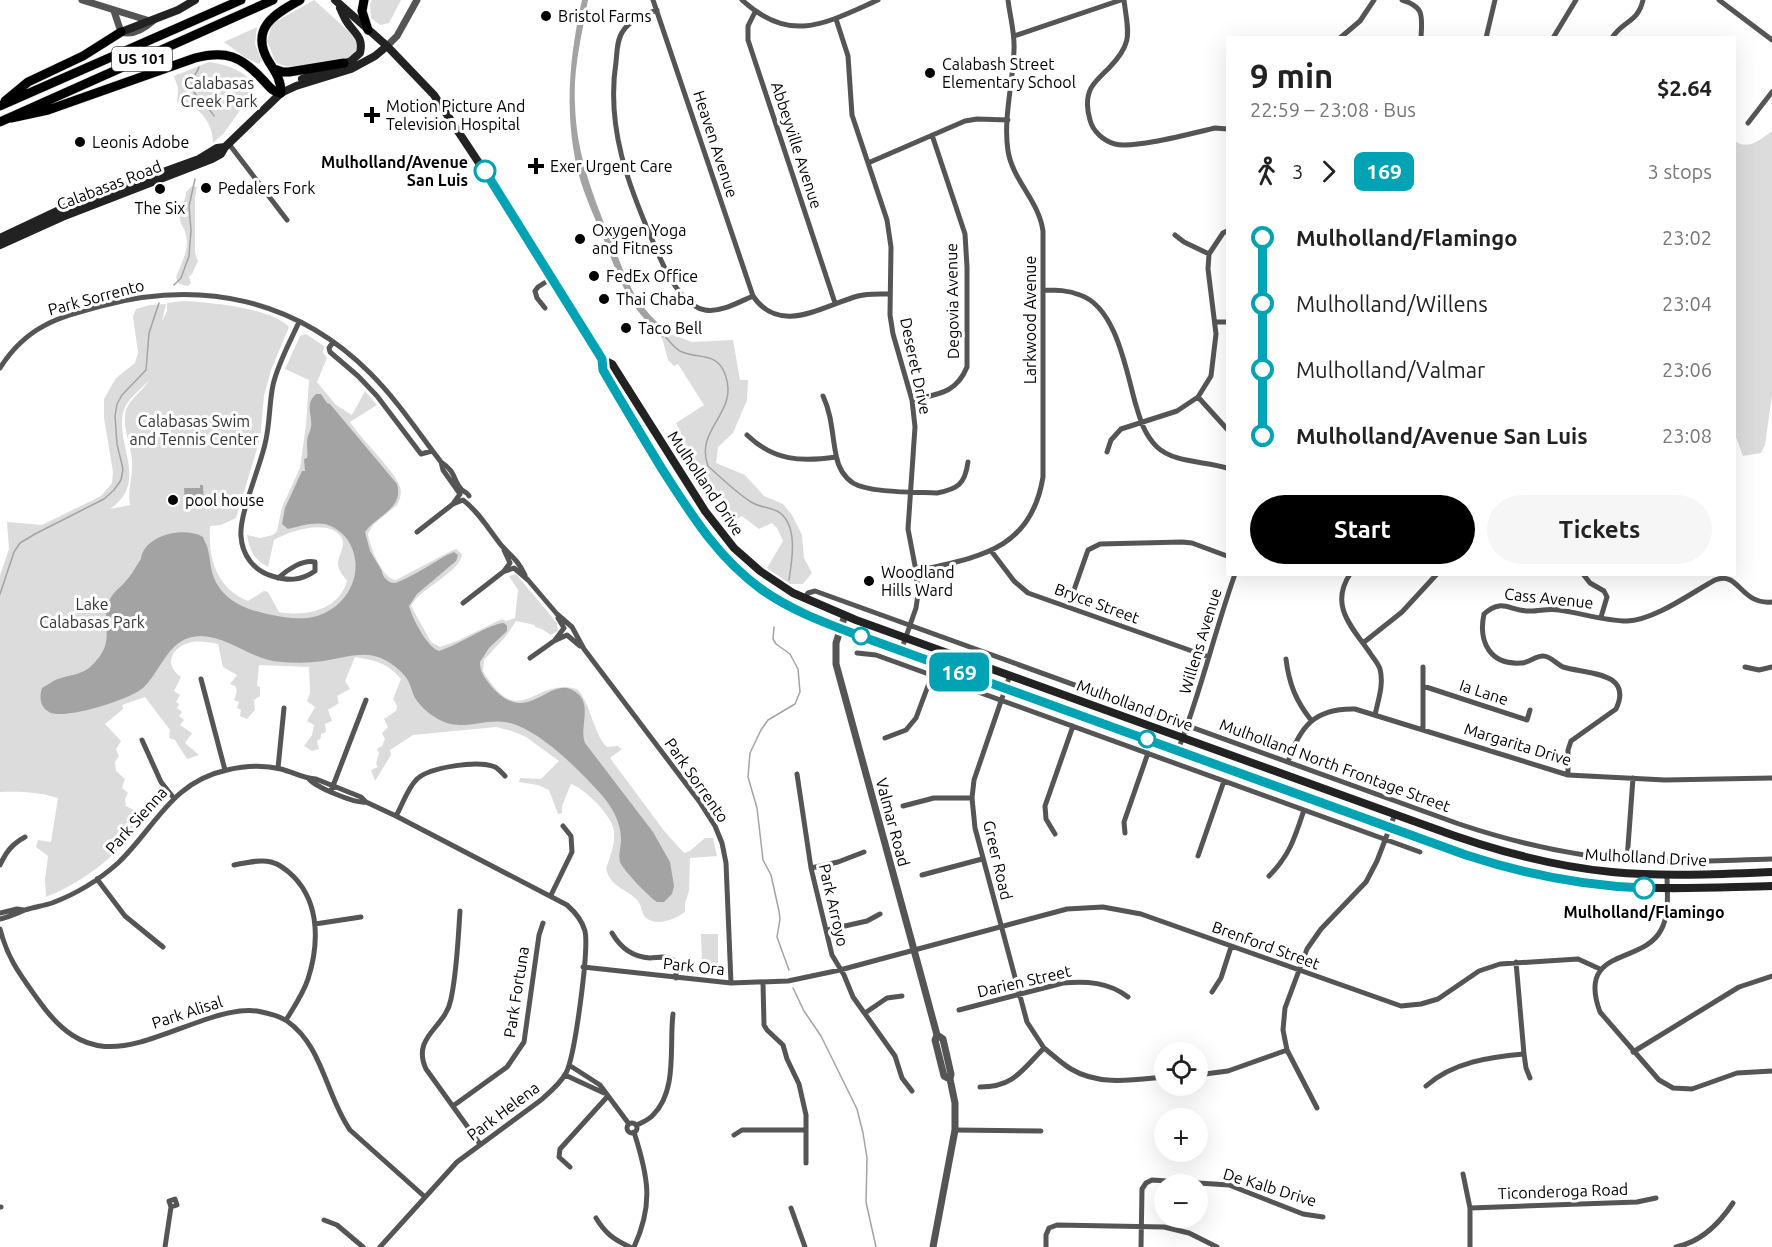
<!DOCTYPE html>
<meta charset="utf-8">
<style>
:root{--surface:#fff;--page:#f6f6f6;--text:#222;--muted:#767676;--accent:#000}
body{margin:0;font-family:Ubuntu,sans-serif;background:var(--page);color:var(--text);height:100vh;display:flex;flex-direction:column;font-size:22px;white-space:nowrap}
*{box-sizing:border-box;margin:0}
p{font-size:20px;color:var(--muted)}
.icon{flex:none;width:33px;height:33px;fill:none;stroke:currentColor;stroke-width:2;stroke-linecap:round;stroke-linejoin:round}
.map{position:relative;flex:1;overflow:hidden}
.panel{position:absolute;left:1226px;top:36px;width:510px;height:540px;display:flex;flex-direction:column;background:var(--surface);border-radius:0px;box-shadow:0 6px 24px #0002}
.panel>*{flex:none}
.badge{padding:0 12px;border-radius:9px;font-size:21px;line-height:39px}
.fabs{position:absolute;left:1154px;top:1042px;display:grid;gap:12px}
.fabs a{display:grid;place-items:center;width:54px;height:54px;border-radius:50%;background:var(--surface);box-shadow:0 6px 24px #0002;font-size:30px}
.map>.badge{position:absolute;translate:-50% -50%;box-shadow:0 0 0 3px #fff}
.legs{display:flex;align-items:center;gap:9px;height:66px;padding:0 24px;font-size:20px}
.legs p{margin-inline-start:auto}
.overview{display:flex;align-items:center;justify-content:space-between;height:102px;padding:0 24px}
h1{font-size:33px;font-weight:600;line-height:45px}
.action{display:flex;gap:12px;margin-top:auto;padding:12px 24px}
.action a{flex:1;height:69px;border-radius:36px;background:var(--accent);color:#fff;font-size:24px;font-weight:600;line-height:69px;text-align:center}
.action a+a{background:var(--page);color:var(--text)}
ul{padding:0 24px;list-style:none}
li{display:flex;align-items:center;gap:21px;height:66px;font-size:22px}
li i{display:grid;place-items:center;width:9px;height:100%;margin:0 8px;background:currentColor}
li i::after{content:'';width:15px;height:15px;margin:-8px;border:4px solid;border-radius:50%;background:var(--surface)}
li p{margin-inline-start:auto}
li:first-child i{background:linear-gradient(#0000 50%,currentColor 0)}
li:last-child i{background:linear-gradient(currentColor 50%,#0000 0)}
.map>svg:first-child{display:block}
.green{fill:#dcdcdc;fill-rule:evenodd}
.water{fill:#a3a3a3}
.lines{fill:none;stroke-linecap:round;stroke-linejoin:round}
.stream{stroke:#a3a3a3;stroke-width:1.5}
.motorway-casing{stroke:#dbdbdb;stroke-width:10}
.minor{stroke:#555;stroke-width:5}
.tertiary{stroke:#555;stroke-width:7}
.secondary{stroke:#222;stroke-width:8}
.motorway{stroke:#000;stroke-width:9}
.line-1-casing{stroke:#fff;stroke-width:14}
.line-1{stroke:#00a3b4;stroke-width:9}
.poi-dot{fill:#000;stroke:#fff;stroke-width:2}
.stop-1-dot{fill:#fff;stroke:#00a3b4;stroke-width:3}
.labels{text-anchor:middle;stroke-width:6;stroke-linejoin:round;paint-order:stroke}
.shield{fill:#fff;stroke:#4c4c4c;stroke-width:1.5}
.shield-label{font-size:15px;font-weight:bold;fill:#000}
.poi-label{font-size:16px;fill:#000;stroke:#fff;text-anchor:start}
.park-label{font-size:16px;fill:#333;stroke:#fff}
.street-label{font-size:16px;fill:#000;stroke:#fff}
.stop-label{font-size:16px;font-weight:bold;fill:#000;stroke:#fff;text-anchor:end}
</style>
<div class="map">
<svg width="1772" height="1247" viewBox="0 0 1772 1247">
<rect width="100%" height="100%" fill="#fff"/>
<path class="green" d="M314 0 355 37 359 45 352 58 333 63H319L289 67 276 63 267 41 272 24Z
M372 0H401L389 23 380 25 371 18 370 5Z
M257 27 255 44 262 61 259 64 246 58 224 42Z
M209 62C228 65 245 70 256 88L224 133 213 143C213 125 203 112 188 103L184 106 177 102 178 88 174 76Z
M1772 131V395L1765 445 1761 453 1743 456 1734 432V140C1747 152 1761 139 1772 131Z
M192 186 197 187 195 198V253L198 261 192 274 189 277 191 283 188 286 179 284 176 277C181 264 191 247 185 232 184 227 180 224 180 219 179 209 186 201 186 192Z
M183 301C208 302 272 308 289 327L271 370 264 396 260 439 236 518 221 525 210 526C208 558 216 588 248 601L264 591 268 592 279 612C306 617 339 610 347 581 344 576 339 572 338 565 337 556 347 546 341 537 329 518 289 531 274 540L268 567C254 560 250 551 247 535L260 538 273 535 277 531 282 507 300 468 306 425 309 380 285 369 300 336 306 334 324 346 323 353 327 358 317 382 336 405 352 415 365 391 377 405 350 422C361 439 395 471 400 487 402 493 400 500 397 505L373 525 368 534C370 547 382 579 396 580L451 551 456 549 462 554C461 572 420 588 411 606L431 642 440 647 457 641 502 619 506 621 515 618 518 590 509 576 516 574 557 623 558 631 551 635 542 629 535 627V625L516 621 506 636 484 660 483 671C520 733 533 677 577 689 592 705 592 732 607 747L618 746 622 749 610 758 665 832 684 853 690 851 705 838H713L717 856 690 858 689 891 685 903V912C675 919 658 927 646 918 641 913 642 906 638 901 625 887 612 889 606 869 610 856 617 841 613 827 609 813 584 788 571 784L562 806V813L558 814 549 790 538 785 519 782 520 778 541 779 559 761 526 737 512 731 496 727 413 735 390 750 391 755 375 781 371 770 378 767 376 764 379 753 377 749 382 746 385 739 382 733 388 727 384 719 396 711 397 706 393 699 401 679C386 662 376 661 355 657L345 681 350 689 337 696 339 703 328 710 332 721 325 724 326 732 321 734V738L317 741 319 749 312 751 304 746 312 735 314 725 307 721 315 707 307 701 310 693 309 667 259 665 257 686 260 687V696L254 700 255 710 247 719 240 716 241 710 237 708 239 702 234 700 237 691 235 686 230 684 237 675 223 667 218 644C209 642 201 641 192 642 173 646 162 663 181 677L174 691 180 695 176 702 179 704 177 708 182 712 179 716 184 720 180 725 192 733 185 743 199 755 187 759 175 740 169 738 170 730 145 697 122 705 123 709 105 724 121 741 116 749 119 756 115 762 116 771 125 779 122 788 128 793 125 799 126 806 139 813 144 821C114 856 90 879 46 897L45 880 48 856 36 847 38 840 51 842 58 798C39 792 20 791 0 792V575L9 549 7 522 42 525 101 496 112 483 113 472 104 418V399L116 378 135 363 138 352 133 317 136 309 150 305 166 304 162 321 167 311V303ZM149 380C143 391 130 398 126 410 121 428 132 445 132 462 133 477 127 490 130 505L110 509C149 482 116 447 123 413 126 399 140 391 149 380Z
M668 333 692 342 733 340 740 380H748L747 400 733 433 718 447 716 463 745 475 764 496 783 504 792 515 802 535 804 558 812 573 803 584H790L767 568 783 541 777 528 772 523 759 529 742 516 735 520 718 500 705 495 678 456 687 447 676 423 704 405 678 364 674 366 668 360 662 338Z
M701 934H718V965H702Z"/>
<path class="water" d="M582 0H588C582 35 573 68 575 104 576 154 594 199 613 245 620 261 626 280 635 295 644 310 656 321 668 333L662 338C651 325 638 314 630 299 619 281 612 260 604 240 595 218 584 195 578 172 564 114 569 58 582 0Z
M316 394H321L327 403 330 404 397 484C404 509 377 515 365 532L370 551 382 571C382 577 390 586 398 582 413 576 431 564 447 555L454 552 458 555 456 561 417 594 409 606C412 618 427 647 439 651 457 646 490 623 504 623L507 626V631L489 648 480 662C480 673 485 678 491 686 530 731 551 669 578 694 592 706 579 728 585 743L653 832 670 862 674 886 672 894 664 902H657C649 897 623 870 620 862 618 855 621 847 621 840 621 821 611 805 599 792 578 769 537 727 505 722 486 719 466 729 447 723 435 719 422 709 415 698 411 690 410 680 403 674 399 669 391 663 385 660 366 649 343 658 323 661 310 663 296 663 282 662 253 661 230 637 201 636 168 636 163 669 143 688 131 699 63 721 49 712 40 707 39 697 42 688 48 685 52 681 58 679 69 675 80 675 89 668 120 641 98 626 110 599 114 591 121 587 125 582 131 576 136 566 141 559 144 535 184 526 203 537 205 543 207 544 208 550 210 557 210 565 212 572 219 598 243 609 267 614 282 617 302 621 317 616 350 606 367 568 347 539 342 532 333 526 325 524 313 522 300 526 288 529L282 524 285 508 302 471H305L304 459 307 458C308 454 307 449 307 444 307 435 310 433 311 427 313 415 304 405 316 394Z
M200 485H203L204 506H201L200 503H185L184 488H200Z"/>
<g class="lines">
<path class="stream" d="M199 67C198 71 194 75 193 79 188 96 208 104 214 116
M174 285 181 278 189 256 191 231 189 206 195 179
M665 336C670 342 675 349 682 352 698 359 717 352 725 374 740 413 694 428 708 466 720 477 737 493 751 502 759 507 768 507 777 511 799 523 792 561 789 580
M0 594 14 552 20 543 35 534 104 499 114 490 121 480 123 469 117 444 115 416 117 404 122 395 146 370 149 333 159 303
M774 627 773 639 776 644 790 654 798 669 800 692 795 704 768 720 761 730 750 753 748 777 757 808 763 860 771 875 779 911 780 919 777 937 789 970
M793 988 804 1011 821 1036 857 1109 863 1133 867 1158 866 1202 876 1247"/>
<defs>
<path id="motorway" d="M364 0 362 11 368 30
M274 69 283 72H289L344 63
M5 101 28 82 83 56 121 32
M0 106 241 0
M11 118 48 110 195 58C226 50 241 56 263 80 269 86 272 92 281 93 281 80 276 73 269 62 249 29 274 14 300 0
M0 122 273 0"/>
</defs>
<use href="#motorway" class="motorway-casing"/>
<path class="minor" d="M653 0 753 296C780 336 822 306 858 296 868 293 880 294 890 294
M742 0C791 45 826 23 878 0
M1124 0C1128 33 1134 42 1109 68 1103 74 1096 80 1091 88 1086 98 1087 110 1090 120 1093 132 1104 141 1115 144 1134 149 1193 133 1215 128L1227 129
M1402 0C1425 7 1422 16 1421 38
M1719 0 1772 40
M657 10C644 15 631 19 623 31 617 39 617 52 616 62 606 127 628 185 654 244 662 264 680 306 705 310 720 313 739 302 753 296
M755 12 748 26V40L835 303
M836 19 848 56 852 115 887 220 891 247 890 315 893 334 912 400 915 427 908 529 916 571 918 594 916 608 901 651
M1014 36 1121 0
M1340 38 1360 21 1374 0
M1486 38 1495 0
M1553 38 1576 0
M1612 38C1622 21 1638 23 1643 0
M1748 123 1772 92
M229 144 287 220
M868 163 965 121 977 119 1008 120
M1175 235 1184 242 1209 254
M1044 290C1056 290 1068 290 1080 295 1116 307 1126 370 1135 402 1140 419 1144 434 1157 447 1174 463 1205 461 1227 468
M545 308 537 298 535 291 538 287 552 278
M1215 322H1227
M333 342 329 348 330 352 358 376 377 396 421 454 432 451
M0 368C26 327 56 318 101 306 201 279 296 299 370 373 397 400 418 432 441 462L443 470 460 494 453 504
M823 396C832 415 832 435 836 455 838 466 844 477 853 483 869 493 916 492 937 493 958 489 965 484 968 462
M1198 397 1227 429
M912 400C937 394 956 394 967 367V267L965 234 932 135
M747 435C774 461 801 462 836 457
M1107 452 1111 440 1121 429 1177 411 1198 397 1211 376 1216 334 1208 269 1209 254 1223 233 1227 231
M441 462C457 472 453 482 462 490 465 492 468 493 469 496
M417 532 453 504 463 500C479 512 489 530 501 545 512 557 517 559 525 575
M992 552 1014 581 1028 593 1209 657
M504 571 510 563 504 550
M916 571C978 557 1031 551 1043 477V231C1039 201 1013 181 1008 151 1003 118 1013 84 1014 50 1015 33 1010 17 1008 0
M1350 574C1329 606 1352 627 1370 653 1373 658 1378 663 1380 669 1384 685 1378 700 1375 715
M1583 574 1590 583 1604 591 1607 597 1601 617
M278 578C287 570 303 559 315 562V571C301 581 288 581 272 576 254 571 242 555 241 536 239 515 260 467 265 444 270 425 269 404 273 385 278 363 290 342 299 322
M804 599 808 593 815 591 1459 824C1519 844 1580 858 1643 861 1686 863 1729 860 1772 859
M463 603 503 572 514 568 528 580 557 614 572 627 584 649 699 801 715 826 722 843 726 863 731 983
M1068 607 1088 550 1100 544 1182 542 1192 543 1227 556
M555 640 564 628 558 618
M1363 643 1402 612 1437 574
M857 653 876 655 1420 852
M530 658 554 641 567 635 580 646
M1286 659C1289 684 1296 701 1311 720
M1745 667 1759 670 1772 667
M1010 675 974 780 972 798 975 828 1027 1022 1044 1048
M201 679 225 770
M1423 686 1527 720 1530 710
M1423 730V667
M885 738 906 730 916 718 932 675
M142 740 161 782 173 797
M1178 750C1201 692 1214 633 1235 574
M1288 762C1300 726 1315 708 1355 709L1568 775 1665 780 1772 778
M278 768 284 708
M797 774 811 868 832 955 844 975 853 997 895 1056 902 1078 912 1091
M1568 775V750L1571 741 1616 709C1634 671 1585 674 1563 667 1556 664 1551 656 1543 656 1535 656 1529 663 1521 663 1490 665 1478 642 1484 614 1503 597 1510 612 1531 611 1540 611 1549 608 1559 610 1581 613 1605 621 1627 621 1655 620 1691 593 1715 580 1739 570 1740 605 1772 602
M309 779C316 787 355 804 366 802
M331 791 366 700
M903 806 934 798H972
M396 816C403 804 407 789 417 779 430 767 478 760 495 767 499 769 502 773 505 776
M1125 833 1124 822 1148 753
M1055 834 1046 819 1045 806 1073 726
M1198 856 1224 781
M1627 860 1633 778
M0 865C6 852 12 844 25 837
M234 865C245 863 259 859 271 862 279 864 288 871 294 877 320 904 319 945 308 979 303 994 294 1007 286 1020
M811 868 838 862 864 852
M922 875 982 859
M1667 875C1667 892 1670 914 1661 930 1643 965 1576 947 1600 1012L1659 1080 1673 1088 1692 1089 1737 1073 1772 1071
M1269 876C1290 855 1295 837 1304 810
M97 879 125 916 163 947
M551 895 572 852 571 836 563 826
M460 911C458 940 457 971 451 999 446 1028 411 1036 426 1069L480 1144
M0 913 17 909 24 910
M0 919C9 917 17 913 25 910 34 907 43 906 52 903 76 894 99 880 118 863 155 828 171 782 227 770 244 766 264 765 281 769 293 772 304 779 316 779L361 797 366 802 396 816 567 905C575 912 582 920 585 931 589 950 575 1056 566 1073 560 1084 550 1092 541 1100L457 1162 380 1247
M315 924 361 917
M0 929C8 960 21 976 39 1001 90 1073 134 1044 204 1020 221 1014 239 1009 257 1011 267 1013 278 1015 287 1021 323 1046 326 1096 350 1130L425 1197
M827 930 867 921 880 914
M612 933C620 947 633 957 650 958 657 958 667 955 673 960 677 964 676 972 676 978
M1516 962 1524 1054 1526 1068 1530 1078
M583 967 731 983 788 981 840 970 1067 909 1103 907 1141 914 1401 1006 1421 1004 1438 999 1479 971 1500 964 1578 959 1600 969
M763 983 764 1025 767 1030 783 1045 787 1059 799 1084 806 1115V1163
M1212 992 1221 978 1231 947
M959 1010 1063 983C1086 981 1109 982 1128 997
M865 1013 887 998 902 996
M1633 1052 1739 987 1772 976
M569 1065 600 1085 629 1124
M565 1075 604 1093
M1197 1075 1228 1071 1287 1050
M1426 1086C1453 1062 1490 1057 1524 1054
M980 1087C1014 1087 1022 1070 1044 1048 1053 1055 1061 1063 1071 1069 1099 1086 1133 1080 1164 1077
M453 1106 507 1067 524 1042 539 935 543 923
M1317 1108 1287 1050 1283 1030 1285 1008 1307 949 1321 929 1366 882 1377 861 1395 814
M627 1128a5 5 0 1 1 10 0a5 5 0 1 1-10 0Z
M637 1125C642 1122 649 1120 653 1115 678 1090 669 1046 673 1014
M955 1130 1041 1131
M734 1135 742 1130H806
M570 1167 559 1157 560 1149 607 1097
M1463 1174 1470 1208V1247
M0 1207H1
M791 1208 805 1247
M1470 1208 1637 1202 1656 1198
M596 1218C605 1233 614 1240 630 1247
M324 1220 337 1225 363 1247
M165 1247 171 1207 169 1201 175 1199 177 1205 171 1207
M634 1247C654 1204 648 1176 634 1132
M1046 1247V1235L1049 1228 1057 1225 1164 1227 1189 1233 1217 1247
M1141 1247 1142 1189 1146 1183 1152 1180 1229 1185 1303 1214 1323 1217
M1676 1247C1701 1242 1719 1224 1733 1203"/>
<path class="tertiary" d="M82 0 150 21
M114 11 121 32C133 36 144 29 153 21
M387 46 397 36 417 0
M845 615 836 643V664L923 983 937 1035 935 1040 944 1076 950 1079
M933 1247 955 1130V1103L950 1079 951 1074 943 1039 937 1035"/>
<path class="secondary" d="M335 0 387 46 434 95 524 231 602 359 603 370C623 404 644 439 665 473 692 517 718 558 761 589 789 609 820 621 852 633L1497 865C1540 876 1584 885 1629 887 1676 890 1724 887 1772 886
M121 32 178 10 195 0
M302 79 351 61 360 53C364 37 354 33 347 22 344 18 342 12 340 8
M0 238 61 209 199 159 217 148 225 147
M0 245 62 217 212 159 221 154 225 147 281 93 296 86 351 69 375 56 387 46
M602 359 612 364 705 511 734 548 760 571 793 593 856 620 1430 827C1489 849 1549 866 1612 872 1665 877 1719 874 1772 872"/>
<use href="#motorway" class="motorway"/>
</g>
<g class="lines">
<defs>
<path id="line-1" d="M485 171 602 359 603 370C622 403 642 436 662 469 691 514 717 557 761 589 789 609 820 621 852 633L1466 855C1524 874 1583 886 1644 888"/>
</defs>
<use href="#line-1" class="line-1-casing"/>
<use href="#line-1" class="line-1"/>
</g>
<g class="poi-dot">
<circle cx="546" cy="16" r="6"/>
<circle cx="930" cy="73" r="6"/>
<path d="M369 106h6v6h6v6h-6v6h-6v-6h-6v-6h6z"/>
<circle cx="80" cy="142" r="6"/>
<path d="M533 157h6v6h6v6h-6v6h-6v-6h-6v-6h6z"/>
<circle cx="206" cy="188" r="6"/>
<circle cx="160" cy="189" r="6"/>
<circle cx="580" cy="239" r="6"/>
<circle cx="594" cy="276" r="6"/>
<circle cx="604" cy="299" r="6"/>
<circle cx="626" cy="328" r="6"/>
<circle cx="173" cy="500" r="6"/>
<circle cx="869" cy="581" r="6"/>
</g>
<g class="stop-1-dot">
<circle cx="485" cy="171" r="10"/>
<circle cx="861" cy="636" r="8"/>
<circle cx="1147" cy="739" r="8"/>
<circle cx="1644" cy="888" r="10"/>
</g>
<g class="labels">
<rect class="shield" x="112" y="47" width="60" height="24" rx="4.5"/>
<g class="shield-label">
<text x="142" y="64">US 101</text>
</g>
<g class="poi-label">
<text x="558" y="22">Bristol Farms</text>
<text x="942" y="70">Calabash Street<tspan x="942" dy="18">Elementary School</tspan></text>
<text x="386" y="112">Motion Picture And<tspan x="386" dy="18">Television Hospital</tspan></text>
<text x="92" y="148">Leonis Adobe</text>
<text x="550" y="172">Exer Urgent Care</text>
<text x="218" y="194">Pedalers Fork</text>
<text x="160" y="214" text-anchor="middle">The Six</text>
<text x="592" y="236">Oxygen Yoga<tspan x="592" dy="18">and Fitness</tspan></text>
<text x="606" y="282">FedEx Office</text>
<text x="616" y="305">Thai Chaba</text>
<text x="638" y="334">Taco Bell</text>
<text x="185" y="506">pool house</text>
<text x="881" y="578">Woodland<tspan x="881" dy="18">Hills Ward</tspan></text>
</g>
<g class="park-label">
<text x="219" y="89">Calabasas<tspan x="219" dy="18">Creek Park</tspan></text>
<text x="194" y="427">Calabasas Swim<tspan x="194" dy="18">and Tennis Center</tspan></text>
<text x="92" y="610">Lake<tspan x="92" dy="18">Calabasas Park</tspan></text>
</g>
<g class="street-label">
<text transform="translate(716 144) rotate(72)" y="6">Heaven Avenue</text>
<text transform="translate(797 145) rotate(72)" y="6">Abbeyville Avenue</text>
<text transform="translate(109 185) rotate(-21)" y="6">Calabasas Road</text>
<text transform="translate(96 297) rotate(-15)" y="6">Park Sorrento</text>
<text transform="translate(952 301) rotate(-91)" y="6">Degovia Avenue</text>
<text transform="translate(1030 320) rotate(-90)" y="6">Larkwood Avenue</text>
<text transform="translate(916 366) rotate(78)" y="6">Deseret Drive</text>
<text transform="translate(706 483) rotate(56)" y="6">Mulholland Drive</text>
<text transform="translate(1549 598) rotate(6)" y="6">Cass Avenue</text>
<text transform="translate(1097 603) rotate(20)" y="6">Bryce Street</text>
<text transform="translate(1200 641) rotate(-73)" y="6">Willens Avenue</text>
<text transform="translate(1484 692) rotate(18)" y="6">Ia Lane</text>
<text transform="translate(1135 705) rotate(20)" y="6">Mulholland Drive</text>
<text transform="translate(1518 744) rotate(17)" y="6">Margarita Drive</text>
<text transform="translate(1335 765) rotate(20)" y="6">Mulholland North Frontage Street</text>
<text transform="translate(697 780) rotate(55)" y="6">Park Sorrento</text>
<text transform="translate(136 820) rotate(-48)" y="6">Park Sienna</text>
<text transform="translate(893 822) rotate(75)" y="6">Valmar Road</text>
<text transform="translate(1646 857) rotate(3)" y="6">Mulholland Drive</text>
<text transform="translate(998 860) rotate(77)" y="6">Greer Road</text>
<text transform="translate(834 905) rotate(77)" y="6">Park Arroyo</text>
<text transform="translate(1266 945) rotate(20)" y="6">Brenford Street</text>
<text transform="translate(694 966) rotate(6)" y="6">Park Ora</text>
<text transform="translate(1024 981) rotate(-13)" y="6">Darien Street</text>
<text transform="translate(516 992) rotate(-81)" y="6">Park Fortuna</text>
<text transform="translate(187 1012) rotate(-18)" y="6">Park Alisal</text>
<text transform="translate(503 1111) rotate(-37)" y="6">Park Helena</text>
<text transform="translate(1270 1187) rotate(17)" y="6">De Kalb Drive</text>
<text transform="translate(1563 1191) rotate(-2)" y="6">Ticonderoga Road</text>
</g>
<g class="stop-label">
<text x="468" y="168">Mulholland/Avenue<tspan x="468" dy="18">San Luis</tspan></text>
<text x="1644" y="918" text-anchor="middle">Mulholland/Flamingo</text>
</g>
</g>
</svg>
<div class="fabs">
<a><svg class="icon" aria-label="locate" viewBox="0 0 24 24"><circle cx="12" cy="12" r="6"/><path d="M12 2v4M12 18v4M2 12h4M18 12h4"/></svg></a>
<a>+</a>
<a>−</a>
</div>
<b class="badge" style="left:959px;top:672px;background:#00a3b4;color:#fff">169</b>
<section class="panel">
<div class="overview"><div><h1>9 min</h1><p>22:59 – 23:08 · Bus</p></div><b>$2.64</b></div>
<div class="legs"><svg class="icon" aria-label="walk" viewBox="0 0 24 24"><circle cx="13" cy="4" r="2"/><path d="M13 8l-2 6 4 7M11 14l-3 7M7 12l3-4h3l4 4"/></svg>3<svg class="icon" aria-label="forward" viewBox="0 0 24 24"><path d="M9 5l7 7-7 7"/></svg><b class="badge" style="background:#00a3b4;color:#fff">169</b><p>3 stops</p></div>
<ul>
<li><i style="color:#00a3b4"></i><b>Mulholland/Flamingo</b><p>23:02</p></li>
<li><i style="color:#00a3b4"></i><span>Mulholland/Willens</span><p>23:04</p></li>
<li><i style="color:#00a3b4"></i><span>Mulholland/Valmar</span><p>23:06</p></li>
<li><i style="color:#00a3b4"></i><b>Mulholland/Avenue San Luis</b><p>23:08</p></li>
</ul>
<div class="action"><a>Start</a><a>Tickets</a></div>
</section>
</div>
